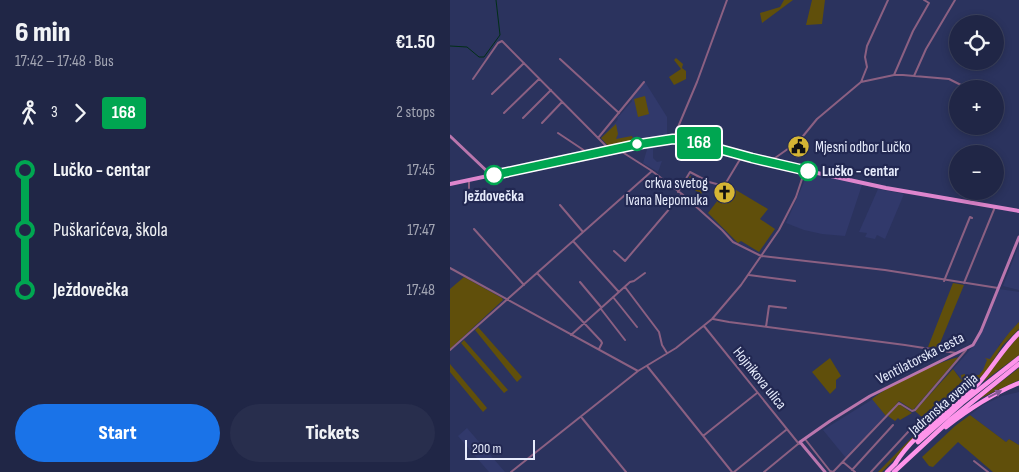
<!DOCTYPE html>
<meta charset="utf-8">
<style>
:root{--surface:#202646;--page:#282e4d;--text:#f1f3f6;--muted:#a2a5b3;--line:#3d435f;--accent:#1a73e8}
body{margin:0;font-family:"Sofia Sans Condensed",sans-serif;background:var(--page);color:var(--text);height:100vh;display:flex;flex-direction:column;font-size:19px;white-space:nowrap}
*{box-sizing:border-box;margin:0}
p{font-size:16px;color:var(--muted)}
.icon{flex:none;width:28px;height:28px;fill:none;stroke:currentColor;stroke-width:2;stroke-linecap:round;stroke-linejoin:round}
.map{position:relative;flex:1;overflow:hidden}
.panel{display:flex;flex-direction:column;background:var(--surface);width:450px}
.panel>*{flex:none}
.badge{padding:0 10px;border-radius:4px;font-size:18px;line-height:32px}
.fabs{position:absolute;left:499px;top:15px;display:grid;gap:10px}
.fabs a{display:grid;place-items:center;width:55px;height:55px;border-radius:50%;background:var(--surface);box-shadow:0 2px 8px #0003,0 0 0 1px var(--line);font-size:25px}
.scale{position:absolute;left:15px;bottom:12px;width:70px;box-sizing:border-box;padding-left:5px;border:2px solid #e7ecfc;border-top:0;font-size:14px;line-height:18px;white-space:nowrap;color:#e7ecfc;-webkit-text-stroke:4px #222852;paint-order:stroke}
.map>.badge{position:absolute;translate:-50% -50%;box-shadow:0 0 0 2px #fff}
.legs{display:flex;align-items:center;gap:8px;height:55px;padding:0 15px;font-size:16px}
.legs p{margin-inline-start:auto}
.overview{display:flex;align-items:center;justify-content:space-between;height:85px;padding:0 15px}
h1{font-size:28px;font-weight:800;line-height:38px}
.button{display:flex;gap:10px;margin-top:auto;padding:10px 15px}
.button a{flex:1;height:58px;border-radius:30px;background:var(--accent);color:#fff;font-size:20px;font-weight:800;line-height:58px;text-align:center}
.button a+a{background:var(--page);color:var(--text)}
ul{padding:0 15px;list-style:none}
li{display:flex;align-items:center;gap:18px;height:60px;font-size:19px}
li i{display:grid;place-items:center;width:8px;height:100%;margin:0 6px;background:currentColor}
li i::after{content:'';width:12px;height:12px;margin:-6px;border:4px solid;border-radius:50%;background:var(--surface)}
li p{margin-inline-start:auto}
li:first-child i{background:linear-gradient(#0000 50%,currentColor 0)}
li:last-child i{background:linear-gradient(currentColor 50%,#0000 0)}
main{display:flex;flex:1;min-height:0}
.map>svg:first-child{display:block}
.built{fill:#31396b}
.green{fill:#604f0b}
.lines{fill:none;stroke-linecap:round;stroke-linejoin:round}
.stream{stroke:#022f17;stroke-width:1}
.street{stroke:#8b6082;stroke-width:2}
.secondary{stroke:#ba76ad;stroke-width:3}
.primary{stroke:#de86cd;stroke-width:4}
.highway{stroke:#fe94ea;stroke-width:4.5}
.oneway{fill:#855996}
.line-1-casing{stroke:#fff;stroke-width:11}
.line-1{stroke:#00a651;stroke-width:8}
.stop-1-dot{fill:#fff;stroke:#00a651;stroke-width:2.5}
.labels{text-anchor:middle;stroke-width:4.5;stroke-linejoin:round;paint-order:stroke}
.poi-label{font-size:15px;fill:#e7ecfc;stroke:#222852;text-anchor:start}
.stop-label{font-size:15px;font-weight:bold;fill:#e7ecfc;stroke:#222852;text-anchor:start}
.street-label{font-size:15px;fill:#e7ecfc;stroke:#222852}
</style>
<main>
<section class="panel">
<div class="overview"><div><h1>6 min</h1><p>17:42 – 17:48 · Bus</p></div><b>€1.50</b></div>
<div class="legs"><svg class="icon" aria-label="walk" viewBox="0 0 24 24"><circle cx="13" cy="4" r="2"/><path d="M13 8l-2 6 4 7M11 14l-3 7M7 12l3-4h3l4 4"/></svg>3<svg class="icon" aria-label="forward" viewBox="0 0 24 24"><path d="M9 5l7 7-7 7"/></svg><b class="badge" style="background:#00a651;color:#fff">168</b><p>2 stops</p></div>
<ul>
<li><i style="color:#00a651"></i><b>Lučko - centar</b><p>17:45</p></li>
<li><i style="color:#00a651"></i><span>Puškarićeva, škola</span><p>17:47</p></li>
<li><i style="color:#00a651"></i><b>Ježdovečka</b><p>17:48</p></li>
</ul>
<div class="button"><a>Start</a><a>Tickets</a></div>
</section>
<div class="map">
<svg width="569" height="472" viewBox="0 0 569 472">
<rect width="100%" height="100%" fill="#2b335e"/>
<path class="built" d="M195 82 217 117V136L191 140 159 147 151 138 166 122 168 119 167 117 170 115 182 101 181 99Z
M203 145V158L207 162 212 161 208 172 193 163 198 146Z
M358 173 412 185 395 236 372 234 354 230 336 223Z
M428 189 454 194 435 239 427 235 425 239 415 237 417 233 409 232Z
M569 245V290L553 286Z
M549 289 569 292V322L549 345 547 350 532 372 515 390 509 376 503 369 526 343Z
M569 392V445L559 439 556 442 520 415 533 405 552 396Z
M423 399 436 416 396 458 373 430Z
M17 428 55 472H39L8 436Z"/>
<path class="green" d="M334 0H343L312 23 310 13 330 7Z
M362 0H375L372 24 356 25Z
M226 58 233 64 232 68 236 71V79L224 85 219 77 231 69 224 60Z
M195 96 199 114 188 117 184 99Z
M166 124 168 134 166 139 182 136 184 142 160 148 151 138Z
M240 176 256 186 251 194 235 184Z
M286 190 318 209 310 219 325 229 309 252 291 241 288 243 258 213 268 200 272 202 284 199 283 194Z
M14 277 52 298 53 300 0 349V289Z
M503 283 514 285 488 348 478 347Z
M569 322V329L553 345 538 369 523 386 464 439 432 472H428L476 423 473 420 474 419 465 411 503 369 512 381 511 375 515 374V376L519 377 520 379 517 381 519 384 526 375H529L533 370 537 360 535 358 540 359C549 346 557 334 569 322Z
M28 327 72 377 67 382 25 330Z
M569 336V355L533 382 555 352Z
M14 340 58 390 54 393 11 343Z
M509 357 463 410 449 401 436 416 422 399C437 386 490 361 509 357Z
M380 358 391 376 386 380V388L380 394 362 372Z
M0 364 37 408 33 412 0 372Z
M569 368V380L529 399Z
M449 404 462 413 450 420 448 418 445 421 438 416Z
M520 415 556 442 559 439 569 445V472H543L508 442 483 467 479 466 472 457 505 426Z"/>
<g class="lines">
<path class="stream" d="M0 46 17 47 29 57H34L50 35 46 0"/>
<path class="street" d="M110 59 169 113
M444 75 463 31 479 3 474 0
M464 76 476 49 505 0
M23 79 48 43 52 41 160 150
M411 82 444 75H453L499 79 519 89
M42 94 74 63
M54 113 89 79
M73 118 101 90
M92 123 112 102
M108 133 135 151 137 155
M148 138 194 82
M223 139 247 82 277 0
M169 150 202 171 232 194 272 230 283 242 311 256 435 270 548 288
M315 160 325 158 349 141 367 119 411 82 417 67 415 57 417 46 438 0
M19 181V188
M228 192 240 172 259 182 274 186 292 156
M110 205 133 232
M24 229 74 285
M123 241 168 291
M164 251 175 261 232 194
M0 268 188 371
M87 273 151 341 152 343 149 349
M299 275 345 281
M494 281 520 217 522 218
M130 282 151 307
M514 283 545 207
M175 287 209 332 212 345 217 353
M163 297 187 327
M151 309 175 340
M263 319 279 322 455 345 506 353
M254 326 349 444
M316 327 319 306 336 308
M121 335 180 282 184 281 195 273
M0 350 202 171
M197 366 282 472
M132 418 176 472
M253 436 307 393
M355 439 380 471 383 472 449 403 462 411 465 410 516 350
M524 461 538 472
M393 462 405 472
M402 470 443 425
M61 472 188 371 226 348 262 319 291 285 329 230 346 197 355 170
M284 472 336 430
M314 472 348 444
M421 472 470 419"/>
<path class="secondary" d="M0 136 41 175
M375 472 350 442 380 421 420 396 523 345 531 331 569 237"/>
<path class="primary" d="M0 184 203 141 223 139 236 140 312 161 436 188 569 211"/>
<path class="highway" d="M496 427C519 409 542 394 569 383
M468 442 512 403 569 358
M445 464C465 431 502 411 528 384 543 367 553 348 569 333
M437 472 446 463
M444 472 501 419 569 364"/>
</g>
<defs><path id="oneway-solid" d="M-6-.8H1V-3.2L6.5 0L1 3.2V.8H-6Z" transform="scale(1.25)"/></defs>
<use class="oneway" href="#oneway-solid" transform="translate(545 394) rotate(-27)"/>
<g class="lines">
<defs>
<path id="line-1" d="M44 175 184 145 223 139 236 140 302 158 358 171"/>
</defs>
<use href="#line-1" class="line-1-casing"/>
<use href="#line-1" class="line-1"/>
</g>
<defs>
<symbol id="civic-disc" viewBox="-11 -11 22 22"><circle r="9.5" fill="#d5b534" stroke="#222852"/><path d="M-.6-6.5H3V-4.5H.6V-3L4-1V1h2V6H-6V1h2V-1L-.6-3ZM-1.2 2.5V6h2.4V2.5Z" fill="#111"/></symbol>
<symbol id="church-disc" viewBox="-11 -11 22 22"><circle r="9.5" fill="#d5b534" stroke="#222852"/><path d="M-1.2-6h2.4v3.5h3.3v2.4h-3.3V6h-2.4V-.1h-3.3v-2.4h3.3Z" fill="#111"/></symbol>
</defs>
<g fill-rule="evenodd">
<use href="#civic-disc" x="336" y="134" width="25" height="25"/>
<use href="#church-disc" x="262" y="180" width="25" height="25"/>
</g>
<g class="stop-1-dot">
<circle cx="187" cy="144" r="6"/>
<circle cx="358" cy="171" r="9"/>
<circle cx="44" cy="175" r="9"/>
</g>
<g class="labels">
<g class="poi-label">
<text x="365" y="152">Mjesni odbor Lučko</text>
<text x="258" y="188" text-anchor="end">crkva svetog<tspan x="258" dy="17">Ivana Nepomuka</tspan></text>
</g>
<g class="stop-label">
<text x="372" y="176">Lučko - centar</text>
<text x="44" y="201" text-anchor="middle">Ježdovečka</text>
</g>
<g class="street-label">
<text transform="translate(470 358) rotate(-27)" y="5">Ventilatorska cesta</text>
<text transform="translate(310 378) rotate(51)" y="5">Hojnikova ulica</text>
<text transform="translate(493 404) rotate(-41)" y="5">Jadranska avenija</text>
</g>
</g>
</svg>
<div class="fabs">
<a><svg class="icon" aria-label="locate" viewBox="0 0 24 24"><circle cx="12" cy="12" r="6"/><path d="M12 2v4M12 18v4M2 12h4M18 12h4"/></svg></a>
<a>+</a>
<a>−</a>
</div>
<div class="scale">200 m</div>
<b class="badge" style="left:249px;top:143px;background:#00a651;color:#fff">168</b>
</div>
</main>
